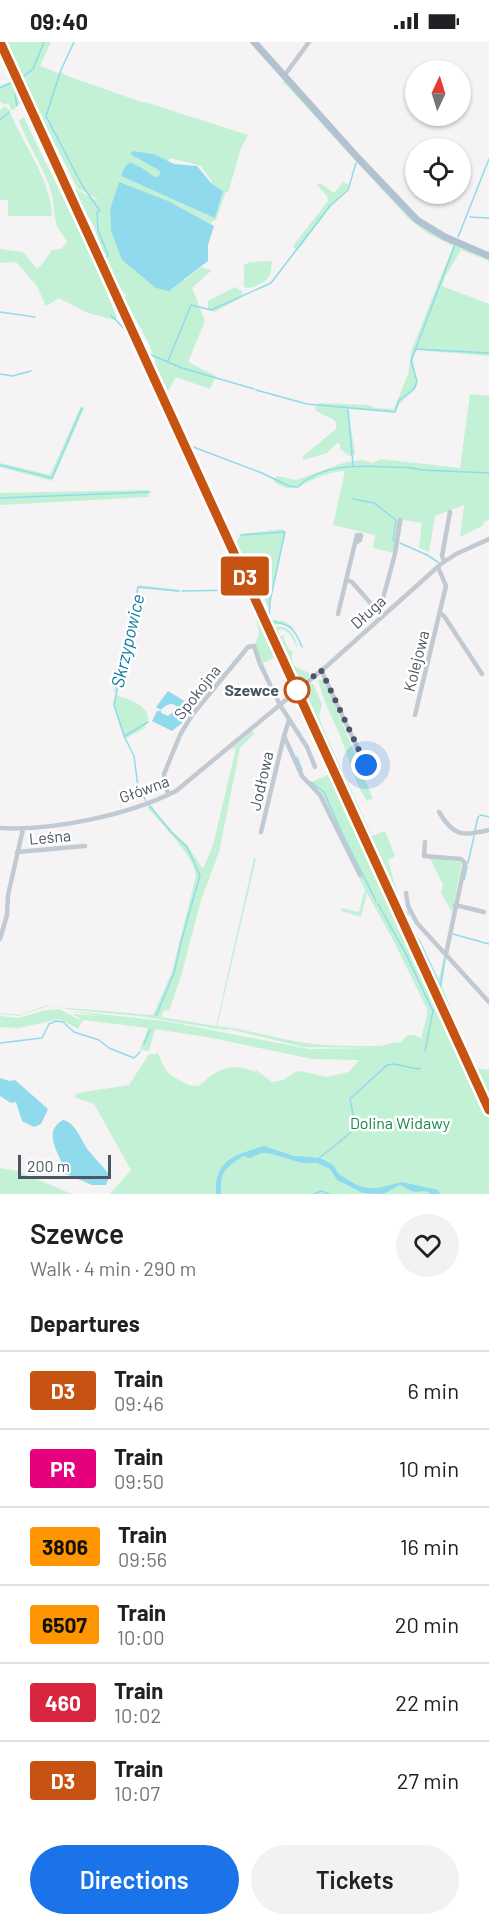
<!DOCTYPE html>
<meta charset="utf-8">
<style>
:root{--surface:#fff;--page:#f2f2f2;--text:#202124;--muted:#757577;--line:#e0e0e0;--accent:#1a73e8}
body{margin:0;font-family:Barlow,sans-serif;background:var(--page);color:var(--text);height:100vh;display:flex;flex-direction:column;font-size:22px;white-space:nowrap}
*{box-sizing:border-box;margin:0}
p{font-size:20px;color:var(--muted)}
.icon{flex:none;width:33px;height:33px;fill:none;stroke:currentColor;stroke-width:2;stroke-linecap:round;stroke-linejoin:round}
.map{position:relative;height:1152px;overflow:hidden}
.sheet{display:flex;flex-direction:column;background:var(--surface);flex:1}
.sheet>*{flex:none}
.badge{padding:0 12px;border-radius:4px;font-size:21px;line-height:39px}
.needle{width:39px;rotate:4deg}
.buttons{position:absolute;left:405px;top:18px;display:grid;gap:12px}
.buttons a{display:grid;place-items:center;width:66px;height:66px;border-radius:50%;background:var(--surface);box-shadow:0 2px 4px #0004;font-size:30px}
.scale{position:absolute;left:18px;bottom:15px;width:93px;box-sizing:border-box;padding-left:6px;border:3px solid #4a5661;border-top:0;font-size:16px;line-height:21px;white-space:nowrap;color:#4a5661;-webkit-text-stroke:4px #fff;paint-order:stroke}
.you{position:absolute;width:30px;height:30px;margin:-15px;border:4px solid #fff;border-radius:50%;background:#1a73e8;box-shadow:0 0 0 9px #1a73e833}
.map>.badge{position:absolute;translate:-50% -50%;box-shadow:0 0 0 3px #fff}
h2{padding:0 30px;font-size:22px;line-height:54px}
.round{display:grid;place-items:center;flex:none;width:63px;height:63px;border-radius:32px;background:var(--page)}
.head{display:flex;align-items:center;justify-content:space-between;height:102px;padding:0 30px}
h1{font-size:28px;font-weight:600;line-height:45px}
.primary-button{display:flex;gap:12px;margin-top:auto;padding:12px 30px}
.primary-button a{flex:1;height:69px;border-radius:36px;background:var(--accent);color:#fff;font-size:24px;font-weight:600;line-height:69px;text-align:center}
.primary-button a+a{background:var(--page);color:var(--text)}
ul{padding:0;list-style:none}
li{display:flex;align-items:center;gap:18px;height:78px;padding:0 30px;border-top:2px solid var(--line)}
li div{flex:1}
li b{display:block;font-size:22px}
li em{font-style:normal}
li .badge{min-width:66px;font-weight:700;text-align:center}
.status{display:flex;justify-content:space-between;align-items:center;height:42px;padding:0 30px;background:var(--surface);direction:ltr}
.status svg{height:16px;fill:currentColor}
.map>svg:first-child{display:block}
.green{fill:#c3f1d5;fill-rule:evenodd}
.water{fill:#90daee}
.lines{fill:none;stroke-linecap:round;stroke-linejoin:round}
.stream{stroke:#90daee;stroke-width:1.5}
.minor{stroke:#c1cad2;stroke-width:4.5}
.major{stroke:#b3c2d1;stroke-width:7}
.rail-casing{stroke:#b5b8bd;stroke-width:4}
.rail{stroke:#fff;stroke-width:1.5;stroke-dasharray:4.5;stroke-linecap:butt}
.line-casing{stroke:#fff;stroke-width:14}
.line{stroke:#c65312;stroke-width:9}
.walk{stroke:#4a5661;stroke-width:6;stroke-dasharray:0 10.8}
.stop-dot{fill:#fff;stroke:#c65312;stroke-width:3}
.labels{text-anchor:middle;stroke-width:5;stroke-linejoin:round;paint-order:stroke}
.street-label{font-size:16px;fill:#4a5661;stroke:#fff}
.stop-label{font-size:16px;font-weight:bold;fill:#4a5661;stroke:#fff;text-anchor:end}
.park-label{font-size:16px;fill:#17864f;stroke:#fff}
.water-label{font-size:18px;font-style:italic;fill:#0c7c9b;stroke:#fff}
</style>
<div class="status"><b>09:40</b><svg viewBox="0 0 49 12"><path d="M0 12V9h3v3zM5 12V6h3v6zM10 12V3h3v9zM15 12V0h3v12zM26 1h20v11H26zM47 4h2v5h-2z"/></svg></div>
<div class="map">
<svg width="489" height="1152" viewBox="0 0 489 1152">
<rect width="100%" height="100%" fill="#f5f3f3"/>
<path class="green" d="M8 0H51L40 24 61 32 62 30 65 33 144 61 145 60 248 93 241 106 228 151 226 149 216 178 212 179 211 182 167 159 120 141 110 166 111 189 185 238 201 225 212 228 192 246 205 279 188 320 216 334 210 347 176 335 168 349 159 331 150 304 125 257 126 253 114 240 104 216 94 184 73 151 76 147 94 157 99 158 77 146 25 42ZM134 109 154 112 168 119 170 116 201 124 212 140 211 141 223 149 215 175 121 134 142 126 155 135 159 134 160 129 130 112Z
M285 38 408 171 489 216V219L461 208 445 235 442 244 489 262V314L416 308 413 317 417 343C410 356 402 355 395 370L348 367 355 412 350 414 340 407V402L337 401 327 411 304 418 302 415 336 387V381L334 378 316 369 315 366 319 361 369 363 375 366 394 367 408 332 412 307 453 204 427 191 408 176 287 44 282 41Z
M11 39H13L25 63 17 62 15 67 11 68 8 60 7 63 0 60V44Z
M5 64 9 68C23 102 51 138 52 174H8V158H0V68Z
M22 76H24C56 142 90 208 117 276L114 278 88 271 59 256 46 264 37 244 16 220 0 221V207L23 210 37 227 43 221 52 208 61 207 67 200C65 196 62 192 59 188 52 175 55 157 49 143 41 121 27 101 19 79Z
M343 140 347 142 349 145 332 163 297 209 293 204 328 159 327 154 317 143 320 141 334 151Z
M271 219H272C271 233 271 236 258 243 253 245 251 247 244 245V223L250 220Z
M235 245 242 249V255L215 270 208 268V259Z
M470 352 489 354V478L483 480 484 483 460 495 464 463 435 474 429 510 419 506 422 481 403 478 397 510 394 511 373 506 375 493 333 483 345 429C335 429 322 433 312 438 295 446 291 451 273 439L277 434 296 438 346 420 363 418 373 421 381 417 460 426Z
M81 364 84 367 52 439 0 425V421L50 433Z
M148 448 149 455 0 463V451Z
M282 487 285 489 268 570 273 578 284 579 294 586 292 587 283 582 272 583 273 585C288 582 296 592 297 606L290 592 282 587 278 588 280 594 285 593 283 595 289 608 293 609 291 615 294 624 309 631V635L301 642 300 640 297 641 264 569 269 568 262 550 253 537 236 501 241 492Z
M138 543 180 548 179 550 139 546 117 651 114 650Z
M257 570 277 614 263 621 268 633H266L255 602 259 591 255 571Z
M322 637 333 658 373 757 366 758C354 738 349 717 341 696 333 677 323 658 318 638Z
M310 641 313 642 322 662 319 675 326 693 372 794 385 789 395 814 388 818 397 850 394 851 404 870 408 868 410 873 406 875 418 895 439 937 444 914 446 916 442 944 474 1026 489 1028V1152H110L131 1128 94 1062 74 1055 78 1051 129 1043 149 1012H156L157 1010C161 1016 162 1024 168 1030 171 1034 175 1036 179 1038 185 1041 189 1044 196 1044 202 1043 203 1040 208 1036 223 1024 238 1022 255 1030L256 1028 272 1040 283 1038 295 1030 301 1029 326 1035 345 1031 350 1029 359 1018 312 1017 212 996 155 987 149 1009 140 1008 148 986 83 978 78 987 59 977 19 986 0 985V974L18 976 42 969 59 967 80 978 81 977 72 972 101 974 73 970H80L165 979 309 1007 377 1006 303 1005 229 987 224 988 140 974 73 968 57 965H45L19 974 0 972V971L20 973 44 964 153 973 172 930 196 834C194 813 161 782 147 765L153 764 154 768 173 790 187 803 203 827 213 803 236 706 230 708 252 689 255 691 240 706 219 810 201 858 181 934 169 969 164 968 161 975 216 984 254 816 256 817 217 984C250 987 281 999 314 1002 335 1004 358 1004 379 1004 388 1003 391 1000 402 1000 407 990 412 992 421 996L427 974V967L392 896 367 851 361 875 341 869V866L359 870 365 847 359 836 361 834 320 749 309 741 330 732 466 1027 472 1028 361 784 352 759 301 650H300Z
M115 653C125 656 148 662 148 676 148 677 145 684 145 686L124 697 113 662Z
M430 816 462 820 452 870 441 851 443 843Z
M0 1126 17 1129 72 1152H0Z"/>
<path class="water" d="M134 109 154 112 174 122 197 124 211 141 223 149 215 176 121 134 125 125 130 120 142 126 155 135 159 134 160 129 130 112Z
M119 140 168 159 214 184 208 203V219L169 249 156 246 122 218 111 189 110 167Z
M168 649 191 663 182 681 172 689 152 679 157 669H161V671L168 674 178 666C173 659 166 662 161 668L156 665Z
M0 1036 10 1039 15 1038 48 1067 41 1082 34 1085 22 1079 16 1060 11 1061 0 1054Z
M63 1078C76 1081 81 1098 88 1108 94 1116 102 1123 108 1131L109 1135 106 1143H92L64 1131C64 1115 39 1092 63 1078Z
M264 1104 294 1114 312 1115 322 1117 333 1123 339 1132 345 1136 357 1143 367 1146H378L402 1140 438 1148 440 1152H431L426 1149 414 1150 400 1143 383 1152 363 1151 337 1138 330 1127 317 1121H302L268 1111H261L250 1116 243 1114C225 1126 220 1130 221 1152H216C214 1117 236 1113 264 1104Z"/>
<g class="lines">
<path class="stream" d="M74 0 61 28 46 74 82 143 100 169 97 170 98 188 108 213 105 218 149 312 182 326 254 347
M20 37 33 27 44 0
M0 46 13 40
M15 53 17 64
M0 78 9 70
M470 175 489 176
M458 195 489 117
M0 270 35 275
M111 273 128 291
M415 307 489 311
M168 319 191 263 211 268 271 241 330 164 348 148 356 121
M0 332 12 334 31 329
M256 348 307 362 395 370 399 358 413 348 415 345 417 339 411 319 455 203
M348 368 353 423
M188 403 262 431 289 444 298 445C321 422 359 423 389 425 401 425 411 425 422 428L489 431
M0 423 52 436 82 366
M0 456 150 450
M353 457 374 461 396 478 393 498 395 499
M241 493 285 490 270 559 269 579C290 582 294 585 302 605
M400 501 427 513 438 520
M182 549 242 548
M125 694 148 680
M297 715 302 728
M311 740 324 750 342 791 376 859
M146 759 138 745 134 714 125 696 114 663 138 545 179 549
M149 763 172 791 187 805 200 833 181 900 174 931 156 974
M475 788 478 775 481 773 489 775
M468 821 474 794
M464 838 467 824
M378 862 406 912 433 969 425 1009
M414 891 420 900 440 944
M453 892 489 902
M440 945 445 916
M0 1001 42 996 49 982 56 979 63 980 74 990 99 998 109 1006 134 1016 140 1010
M144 1002 150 988
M355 1082 350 1057 387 1023 394 1022 418 1027 420 1026
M317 1118 354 1088
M314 1152 321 1149 329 1152"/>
<path class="minor" d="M284 34 309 0
M444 519 442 514 450 470
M347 538 352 540 380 572
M379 571 395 512 400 478
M440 571 444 574 482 632
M338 572 355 501 360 498 361 493H357L355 501
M321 628 366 724
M415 673 446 544 438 525
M284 694 302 734 320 753 360 833
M168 753 164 732 180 693 192 673 248 605 254 604 260 622 280 663 307 705 315 725
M439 770C454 795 462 794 489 788
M0 786C52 789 129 773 176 749L328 623 441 522 456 512 489 497
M261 790 284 694 289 678
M425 800 424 814 461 817 465 821 446 912
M17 810 85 804
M406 851 408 864 417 881 489 960
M455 863 484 870
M0 897 7 873 8 853 23 787"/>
<path class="major" d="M254 0 358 116 417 178 445 195 489 214"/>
<defs>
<path id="rail" d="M0 5 489 1073"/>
</defs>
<use href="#rail" class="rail-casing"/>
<use href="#rail" class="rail"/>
</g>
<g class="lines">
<defs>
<path id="line" d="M0 0 489 1068"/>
</defs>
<use href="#line" class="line-casing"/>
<use href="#line" class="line"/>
<path class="walk" d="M297 648 321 628 366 723"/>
</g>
<circle class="stop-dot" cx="297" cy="648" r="12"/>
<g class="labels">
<g class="street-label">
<text transform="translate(368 570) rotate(-42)" y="6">Długa</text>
<text transform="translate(416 619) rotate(-76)" y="6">Kolejowa</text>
<text transform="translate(197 650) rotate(-52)" y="6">Spokojna</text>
<text transform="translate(261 739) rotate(-77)" y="6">Jodłowa</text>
<text transform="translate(144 747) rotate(-20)" y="6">Główna</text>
<text transform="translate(50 795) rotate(-5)" y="6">Leśna</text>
</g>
<g class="stop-label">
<text x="279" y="654">Szewce</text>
</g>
<g class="park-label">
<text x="400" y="1087">Dolina Widawy</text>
</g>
<g class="water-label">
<text transform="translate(128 599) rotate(-77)" y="6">Skrzypowice</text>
</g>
</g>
</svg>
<div class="buttons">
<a><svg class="needle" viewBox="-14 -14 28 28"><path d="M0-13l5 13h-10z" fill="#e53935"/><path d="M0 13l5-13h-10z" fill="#757577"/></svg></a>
<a><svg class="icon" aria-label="locate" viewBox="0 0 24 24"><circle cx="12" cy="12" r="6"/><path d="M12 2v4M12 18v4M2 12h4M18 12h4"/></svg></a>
</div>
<div class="scale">200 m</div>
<div class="you" style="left:366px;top:723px"></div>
<b class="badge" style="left:245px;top:534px;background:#c65312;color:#fff">D3</b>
</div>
<section class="sheet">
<div class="head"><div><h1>Szewce</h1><p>Walk · 4 min · 290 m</p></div><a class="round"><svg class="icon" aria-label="heart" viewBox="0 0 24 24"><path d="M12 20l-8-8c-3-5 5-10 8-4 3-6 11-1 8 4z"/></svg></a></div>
<h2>Departures</h2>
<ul>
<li><span class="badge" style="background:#c65312;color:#fff">D3</span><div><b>Train</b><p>09:46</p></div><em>6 min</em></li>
<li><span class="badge" style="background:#e6007e;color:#fff">PR</span><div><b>Train</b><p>09:50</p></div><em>10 min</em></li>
<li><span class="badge" style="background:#ff9500;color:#111">3806</span><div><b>Train</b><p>09:56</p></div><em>16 min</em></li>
<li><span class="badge" style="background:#ff9500;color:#111">6507</span><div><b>Train</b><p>10:00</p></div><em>20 min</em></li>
<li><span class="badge" style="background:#d7263d;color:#fff">460</span><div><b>Train</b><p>10:02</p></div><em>22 min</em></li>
<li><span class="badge" style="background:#c65312;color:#fff">D3</span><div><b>Train</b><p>10:07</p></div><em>27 min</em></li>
</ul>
<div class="primary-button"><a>Directions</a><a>Tickets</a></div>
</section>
